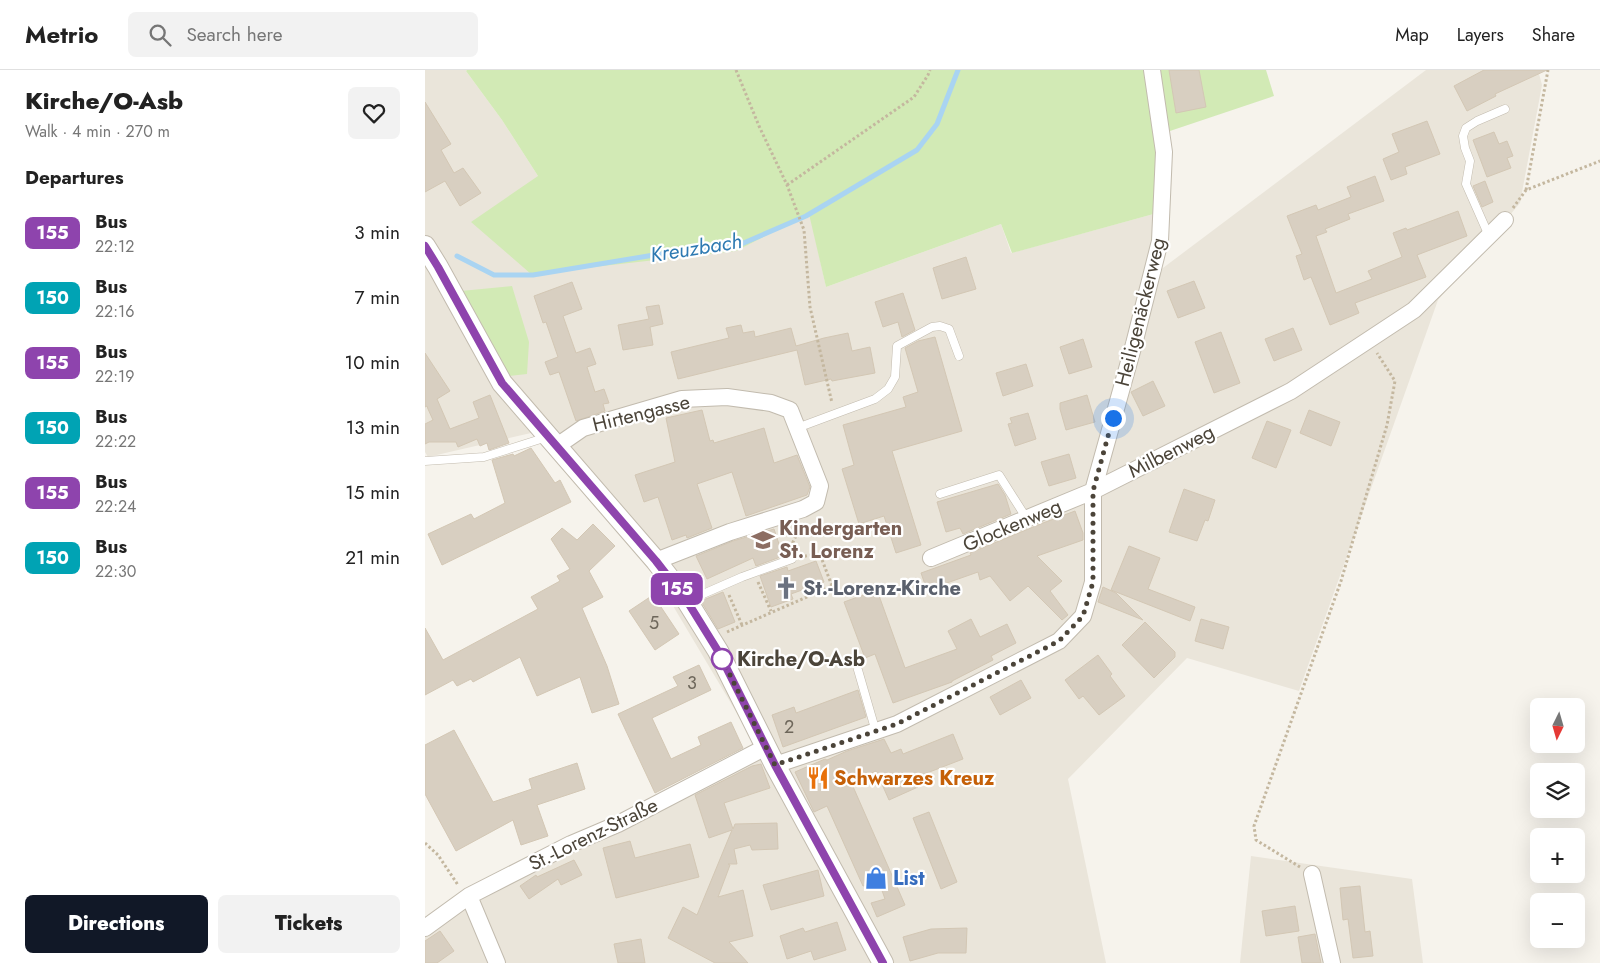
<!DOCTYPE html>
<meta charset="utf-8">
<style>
:root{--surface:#fff;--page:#f2f2f2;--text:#222;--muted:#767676;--line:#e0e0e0;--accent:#111827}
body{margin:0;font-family:Jost,sans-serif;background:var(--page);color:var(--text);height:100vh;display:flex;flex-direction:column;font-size:19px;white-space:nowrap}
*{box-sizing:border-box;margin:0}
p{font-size:16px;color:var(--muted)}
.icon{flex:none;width:28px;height:28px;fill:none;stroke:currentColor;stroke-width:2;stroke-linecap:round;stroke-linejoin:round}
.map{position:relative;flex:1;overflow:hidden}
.drawer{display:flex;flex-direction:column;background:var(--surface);width:425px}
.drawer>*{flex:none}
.badge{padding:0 10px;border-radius:8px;font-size:18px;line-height:32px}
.needle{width:32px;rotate:185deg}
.tools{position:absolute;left:1105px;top:628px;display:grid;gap:10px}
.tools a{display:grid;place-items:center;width:55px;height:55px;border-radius:8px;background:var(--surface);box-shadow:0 5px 20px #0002;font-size:25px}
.you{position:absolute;width:25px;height:25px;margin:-12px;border:4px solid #fff;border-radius:50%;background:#1a73e8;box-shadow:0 0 0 8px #1a73e833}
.map>.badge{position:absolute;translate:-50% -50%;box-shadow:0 0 0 2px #fff}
h2{padding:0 25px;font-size:19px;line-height:45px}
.round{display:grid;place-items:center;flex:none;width:52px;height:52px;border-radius:8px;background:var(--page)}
.summary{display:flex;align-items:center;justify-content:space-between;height:85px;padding:0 25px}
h1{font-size:24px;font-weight:800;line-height:38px}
.primary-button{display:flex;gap:10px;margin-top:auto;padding:10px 25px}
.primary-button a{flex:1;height:58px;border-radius:8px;background:var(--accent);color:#fff;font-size:20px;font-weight:800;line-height:58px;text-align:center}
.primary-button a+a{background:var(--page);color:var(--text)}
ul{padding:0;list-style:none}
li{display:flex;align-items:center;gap:15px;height:65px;padding:0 25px}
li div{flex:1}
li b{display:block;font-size:19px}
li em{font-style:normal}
li .badge{min-width:55px;font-weight:700;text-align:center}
header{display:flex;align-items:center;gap:30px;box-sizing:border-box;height:70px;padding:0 25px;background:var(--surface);border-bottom:1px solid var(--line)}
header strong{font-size:24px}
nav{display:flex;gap:28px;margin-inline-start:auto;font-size:18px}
.search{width:350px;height:45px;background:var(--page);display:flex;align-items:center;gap:12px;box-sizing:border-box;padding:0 18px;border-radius:8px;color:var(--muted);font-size:19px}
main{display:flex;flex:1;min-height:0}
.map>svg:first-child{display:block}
.residential{fill:#eae5da}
.green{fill:#d2eab5}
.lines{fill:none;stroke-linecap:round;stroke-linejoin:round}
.stream{stroke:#a9d4f2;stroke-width:5}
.building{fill:#d8cfc1;stroke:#d3c7b4}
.service-casing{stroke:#c2bbae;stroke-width:9}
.minor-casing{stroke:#c2bbae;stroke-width:18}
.tertiary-casing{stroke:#c2bbae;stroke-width:22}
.path{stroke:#c4b79f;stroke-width:3;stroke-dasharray:2.5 2.5;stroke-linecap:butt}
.service{stroke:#fff;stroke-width:8}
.minor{stroke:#fff;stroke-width:16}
.tertiary{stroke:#fff;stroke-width:20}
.line-casing{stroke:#fff;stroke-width:11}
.line{stroke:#8e44ad;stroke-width:8}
.walk{stroke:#4b4439;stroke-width:5;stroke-dasharray:0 9}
.stop-dot{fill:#fff;stroke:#8e44ad;stroke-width:2.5}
.labels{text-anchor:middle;stroke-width:4.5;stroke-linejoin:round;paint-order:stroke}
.number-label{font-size:18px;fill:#6e675b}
.street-label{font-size:20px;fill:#4b4439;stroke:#fff}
.education-label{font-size:20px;font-weight:bold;fill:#785e54;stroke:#fff;text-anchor:start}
.worship-label{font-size:20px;font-weight:bold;fill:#5b616d;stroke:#fff;text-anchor:start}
.stop-label{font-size:20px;font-weight:bold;fill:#4b4439;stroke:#fff;text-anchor:start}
.food-label{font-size:20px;font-weight:bold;fill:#c56008;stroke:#fff;text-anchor:start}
.shop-label{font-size:20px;font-weight:bold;fill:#366cbe;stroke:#fff;text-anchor:start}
.water-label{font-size:21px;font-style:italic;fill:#2e7ab2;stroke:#fff}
</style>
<header>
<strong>Metrio</strong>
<div class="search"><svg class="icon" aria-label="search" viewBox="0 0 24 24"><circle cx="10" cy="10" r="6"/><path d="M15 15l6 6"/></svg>Search here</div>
<nav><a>Map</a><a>Layers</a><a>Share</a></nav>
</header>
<main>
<section class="drawer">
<div class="summary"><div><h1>Kirche/O-Asb</h1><p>Walk · 4 min · 270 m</p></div><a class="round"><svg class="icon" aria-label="heart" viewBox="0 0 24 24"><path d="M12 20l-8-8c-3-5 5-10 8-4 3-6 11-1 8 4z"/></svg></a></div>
<h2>Departures</h2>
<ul>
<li><span class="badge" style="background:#8e44ad;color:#fff">155</span><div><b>Bus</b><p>22:12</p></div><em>3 min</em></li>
<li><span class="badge" style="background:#00a3b4;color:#fff">150</span><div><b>Bus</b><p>22:16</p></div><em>7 min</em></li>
<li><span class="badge" style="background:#8e44ad;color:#fff">155</span><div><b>Bus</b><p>22:19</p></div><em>10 min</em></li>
<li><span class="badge" style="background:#00a3b4;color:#fff">150</span><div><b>Bus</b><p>22:22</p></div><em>13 min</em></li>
<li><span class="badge" style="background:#8e44ad;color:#fff">155</span><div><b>Bus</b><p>22:24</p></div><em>15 min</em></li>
<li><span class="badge" style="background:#00a3b4;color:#fff">150</span><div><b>Bus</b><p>22:30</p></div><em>21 min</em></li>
</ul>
<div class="primary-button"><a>Directions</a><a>Tickets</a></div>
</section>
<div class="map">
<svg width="1175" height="893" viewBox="0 0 1175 893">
<rect width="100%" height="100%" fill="#f6f3ec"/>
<path class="residential" d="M0 0H42L41 1 77 50 113 106 310 181 385 144 401 217 576 154 586 183 743 140 730 204 1001 0H1113L1117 15 1095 133 1013 230 874 621 762 588 643 709 681 893H0V850L32 825 332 677 232 509 106 363 3 387 0 382Z
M826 786 987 809 998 893H815Z"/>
<path class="green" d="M42 0H841L849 26 739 63 743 140 587 183 576 154 401 217 384 144 311 181 106 204 46 152 113 106 77 50 41 1Z
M87 216 104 272 102 304 84 306 36 221Z"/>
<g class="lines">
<path class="stream" d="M32 186 69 205H108L235 184 314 175 381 146 492 80 512 54 533 0"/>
</g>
<path class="building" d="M744 0H774L781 37 751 43Z
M1059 0H1122L1070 24 1071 26 1042 41 1029 16Z
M0 32 26 74 16 80 29 103 38 98 56 123 35 136 20 111 0 122Z
M1002 51 1015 84 980 97 982 104 966 110 958 89 974 82 967 64Z
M1069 62 1074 74 1082 71 1088 86 1082 88 1086 98 1062 107 1048 70Z
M950 106 959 131 923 144 925 149 900 159 902 162 891 166 911 223 947 209 943 201 977 187 968 163 981 158 982 160 1033 141 1042 166 992 185 1001 207 930 233 934 243 905 255 886 207 879 210 871 186 877 184 862 146 891 135 893 140 926 127 922 117Z
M1060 111 1068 132 1057 137 1048 116Z
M541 187 551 219 517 229 508 198Z
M769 211 780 238 753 248 742 221Z
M147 212 157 239 138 246 151 283 165 278 171 294 162 297 170 322 179 319 184 333 178 334 180 341 151 351 134 302 125 305 120 292 133 287 121 252 118 253 109 226Z
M478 223 490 260 477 267 473 252 458 257 450 232Z
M234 235 238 254 225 257 228 275 198 280 193 255 224 249 221 237Z
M316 255 318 263 329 261 330 267 366 258 371 276 399 268 423 263 427 281 445 277 450 303 407 311 406 309 380 315 372 280 253 309 246 282 304 268 301 258Z
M868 258 877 280 849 291 840 269Z
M796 262 815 313 789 323 770 272Z
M510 267 537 361 467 381 496 475 471 483 459 446 434 454 417 399 429 395 418 355 481 337 478 327 493 322 480 278 493 271Z
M658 269 667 297 644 304 635 277Z
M0 283 25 321 12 329 25 359 54 348 48 332 65 325 84 373 64 380 62 373 55 376 52 369 33 377 31 372H4L0 374V354L8 350 3 339 2 336 0 337Z
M601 294 608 316 578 326 571 303Z
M728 311 740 336 718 346 706 322Z
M662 325 670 352 641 360 635 339V333Z
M277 340 285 371 288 370 289 373 339 358 349 393 372 385 385 417 382 425 321 446 307 402 272 414 287 458 262 468 261 465 247 470 233 427 219 432 210 405 250 392 241 348Z
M884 340 915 352 906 376 875 363Z
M603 343 611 369 590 376 583 354 587 353 585 348Z
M842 351 866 360 851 398 827 388Z
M106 378 130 413 135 410 146 432 17 495 3 464 46 444 49 449 80 433 67 390 88 384 89 386Z
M644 384 651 408 624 416 616 392Z
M573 414 580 425 586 444 538 464 535 458 521 462 512 432Z
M759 419 790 430 783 451 780 450 772 471 744 462Z
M650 441 658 463V470L612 486 637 511 625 521 643 545 637 550 603 516 585 531 565 506 555 510 553 502 502 520 496 503 546 485 545 483 618 453Z
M168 454 190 476 164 501 178 527 157 538 182 596 194 634 167 643 155 607 112 626 95 587 48 612 46 609 32 616 28 610 0 625V558L18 590 113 539 106 527 135 511 132 506 145 499 126 469 137 458 152 470Z
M349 459 358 486 331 496 328 488 282 509 271 486 308 471Z
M704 476 735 488 723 519 770 537 765 551 686 520Z
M391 491 399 512 366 524 368 529 346 537 335 506 362 497 363 501Z
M678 517 691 523 718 550 673 532Z
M452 520 480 598 532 579 523 561 546 549 555 567 582 554 591 573 566 586 568 590 527 611V612L468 633 450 584 440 588 419 532Z
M298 522 310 552 293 559 276 531Z
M228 525 254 564 230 580 204 541Z
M776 549 804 557 798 579 770 571Z
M720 552 750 582V587L729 608 697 575Z
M673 585 687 604 685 606 700 626 674 645 658 626 654 629 640 610Z
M274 595 286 620 227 648 246 689 276 675 273 667 306 652 318 678 230 723 193 644 253 616 248 607Z
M596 610 606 628 575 645 565 627Z
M433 620 441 647 358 677 347 645 369 637 371 643Z
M29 660 68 732 107 719 104 709 152 693 160 719 112 735 123 766 96 775 88 750 31 781 0 724V675Z
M528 664 538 689 489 708 493 717 464 730 451 701 426 712 480 835 452 847 446 833 460 829 454 812 438 816 402 736 389 742 370 702 400 689 402 690 422 681 459 669 466 683 476 679 478 684Z
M336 694 345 718 299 733 308 759 310 754 352 753 353 779 327 780 325 775 309 779 312 794H303L305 795 293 827 318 820 328 866 304 872 323 893H290L243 868 258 837 272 845 307 760 284 768 270 725 327 696Z
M504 742 532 812 516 819 488 748Z
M205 771 210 788 265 774 274 807 191 828 178 778Z
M149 790 157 805 136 815 133 809 104 829 95 816 111 805 112 807Z
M393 800 399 826 346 840 338 815Z
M935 816 940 862 945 861 948 886 928 888 923 849 918 850 915 818Z
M870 836 874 861 841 866 837 841Z
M412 852 421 880 389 890 386 881 362 889 355 866 378 858 380 862Z
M542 858 541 883H513L485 891 478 867 506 859Z
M15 861 29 881 12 893H0V871Z
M890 864 896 893H877L873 867Z
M216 869 220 893H193L189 874Z"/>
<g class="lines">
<defs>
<path id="service" d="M1064 166 1041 114 1045 91 1040 78 1038 66 1041 58 1052 51 1080 39
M372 358 450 329 463 319 470 307 472 276 507 257 515 256 524 259 534 286
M0 391 59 387 122 367
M515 424 574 405 602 449
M262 531 317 507 367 489
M433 600 451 662"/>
<path id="minor" d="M132 376 158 358 257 329 302 327 346 333 365 340 395 416 391 432 378 439 305 462 231 491
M506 488 668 421 709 274 735 171 739 82 727 0
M350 695 472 654 634 571 658 546 668 512V421L866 321 942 271 989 240 1080 150
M887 804 907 893
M44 826 72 893
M0 858 44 826 146 774 193 754 341 677"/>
<path id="tertiary" d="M0 176 13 197 77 313 231 491 262 531 293 581 350 695 458 893"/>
</defs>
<use href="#service" class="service-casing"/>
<use href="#minor" class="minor-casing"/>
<use href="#tertiary" class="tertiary-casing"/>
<path class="path" d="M311 0 334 56 362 115 379 160 385 237 407 333
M362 115 489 27 503 5 505 0
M1101 120 1123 0
M1088 138 1101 120 1175 91
M368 478V472L376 456
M333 512 346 541
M304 525 317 555
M302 562 407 516 396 487 386 485 376 487
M0 773 13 785 33 815
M875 797 831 770 829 756 916 511 962 355 970 311 952 283"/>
<use href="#service" class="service"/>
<use href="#minor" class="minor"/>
<use href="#tertiary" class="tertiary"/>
</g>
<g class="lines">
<defs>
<path id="line" d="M0 176 13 197 77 313 231 491 262 531 293 581 350 695 458 893"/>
</defs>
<use href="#line" class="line-casing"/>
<use href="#line" class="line"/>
<path class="walk" d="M297 589 350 695 472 654 634 571 658 546 668 512V421L688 348"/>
</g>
<defs>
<symbol id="school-bare" viewBox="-9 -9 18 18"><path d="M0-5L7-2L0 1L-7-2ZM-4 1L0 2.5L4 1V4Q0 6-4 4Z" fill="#8d6e63" stroke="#fff" stroke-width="2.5" paint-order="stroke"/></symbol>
<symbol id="church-bare" viewBox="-9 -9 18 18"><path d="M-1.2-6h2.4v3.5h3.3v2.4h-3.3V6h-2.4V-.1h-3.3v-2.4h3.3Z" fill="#6b7280" stroke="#fff" stroke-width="2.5" paint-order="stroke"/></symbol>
<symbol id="restaurant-bare" viewBox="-9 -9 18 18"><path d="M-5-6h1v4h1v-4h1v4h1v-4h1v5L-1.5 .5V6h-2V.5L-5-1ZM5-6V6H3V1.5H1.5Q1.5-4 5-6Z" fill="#e8710a" stroke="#fff" stroke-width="2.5" paint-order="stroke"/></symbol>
<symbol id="shop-bare" viewBox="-9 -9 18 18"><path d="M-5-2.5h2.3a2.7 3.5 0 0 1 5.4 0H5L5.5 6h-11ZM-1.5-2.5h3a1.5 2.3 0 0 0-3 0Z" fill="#3f7fe0" stroke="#fff" stroke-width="2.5" paint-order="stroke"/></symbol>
</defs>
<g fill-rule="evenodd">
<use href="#school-bare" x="322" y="454" width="32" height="32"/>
<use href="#church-bare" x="345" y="502" width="32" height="32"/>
<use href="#restaurant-bare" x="377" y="692" width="32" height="32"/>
<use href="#shop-bare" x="435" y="792" width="32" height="32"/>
</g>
<circle class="stop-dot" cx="297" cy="589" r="10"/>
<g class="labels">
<g class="number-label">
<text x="229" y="559">5</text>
<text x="267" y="619">3</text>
<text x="364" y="663">2</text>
</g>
<g class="street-label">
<text transform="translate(715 242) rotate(-76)" y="7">Heiligenäckerweg</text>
<text transform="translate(216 343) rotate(-14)" y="7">Hirtengasse</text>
<text transform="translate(746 381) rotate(-27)" y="7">Milbenweg</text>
<text transform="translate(587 455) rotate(-23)" y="7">Glockenweg</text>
<text transform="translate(168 764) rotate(-26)" y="7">St.-Lorenz-Straße</text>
</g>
<g class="education-label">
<text x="354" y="465">Kindergarten<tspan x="354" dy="23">St. Lorenz</tspan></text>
</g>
<g class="worship-label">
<text x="378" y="525">St.-Lorenz-Kirche</text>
</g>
<g class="stop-label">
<text x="312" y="596">Kirche/O-Asb</text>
</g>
<g class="food-label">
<text x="409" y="715">Schwarzes Kreuz</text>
</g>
<g class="shop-label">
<text x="468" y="815">List</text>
</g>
<g class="water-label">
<text transform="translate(271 178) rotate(-9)" y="7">Kreuzbach</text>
</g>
</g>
</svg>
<div class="tools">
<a><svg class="needle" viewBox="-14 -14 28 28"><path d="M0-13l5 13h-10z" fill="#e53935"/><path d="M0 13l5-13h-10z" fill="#767676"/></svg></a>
<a><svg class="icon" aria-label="layers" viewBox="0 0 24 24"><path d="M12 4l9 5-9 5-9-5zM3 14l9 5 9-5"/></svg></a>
<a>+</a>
<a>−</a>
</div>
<div class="you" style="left:688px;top:348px"></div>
<b class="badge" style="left:252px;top:519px;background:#8e44ad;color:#fff">155</b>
</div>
</main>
